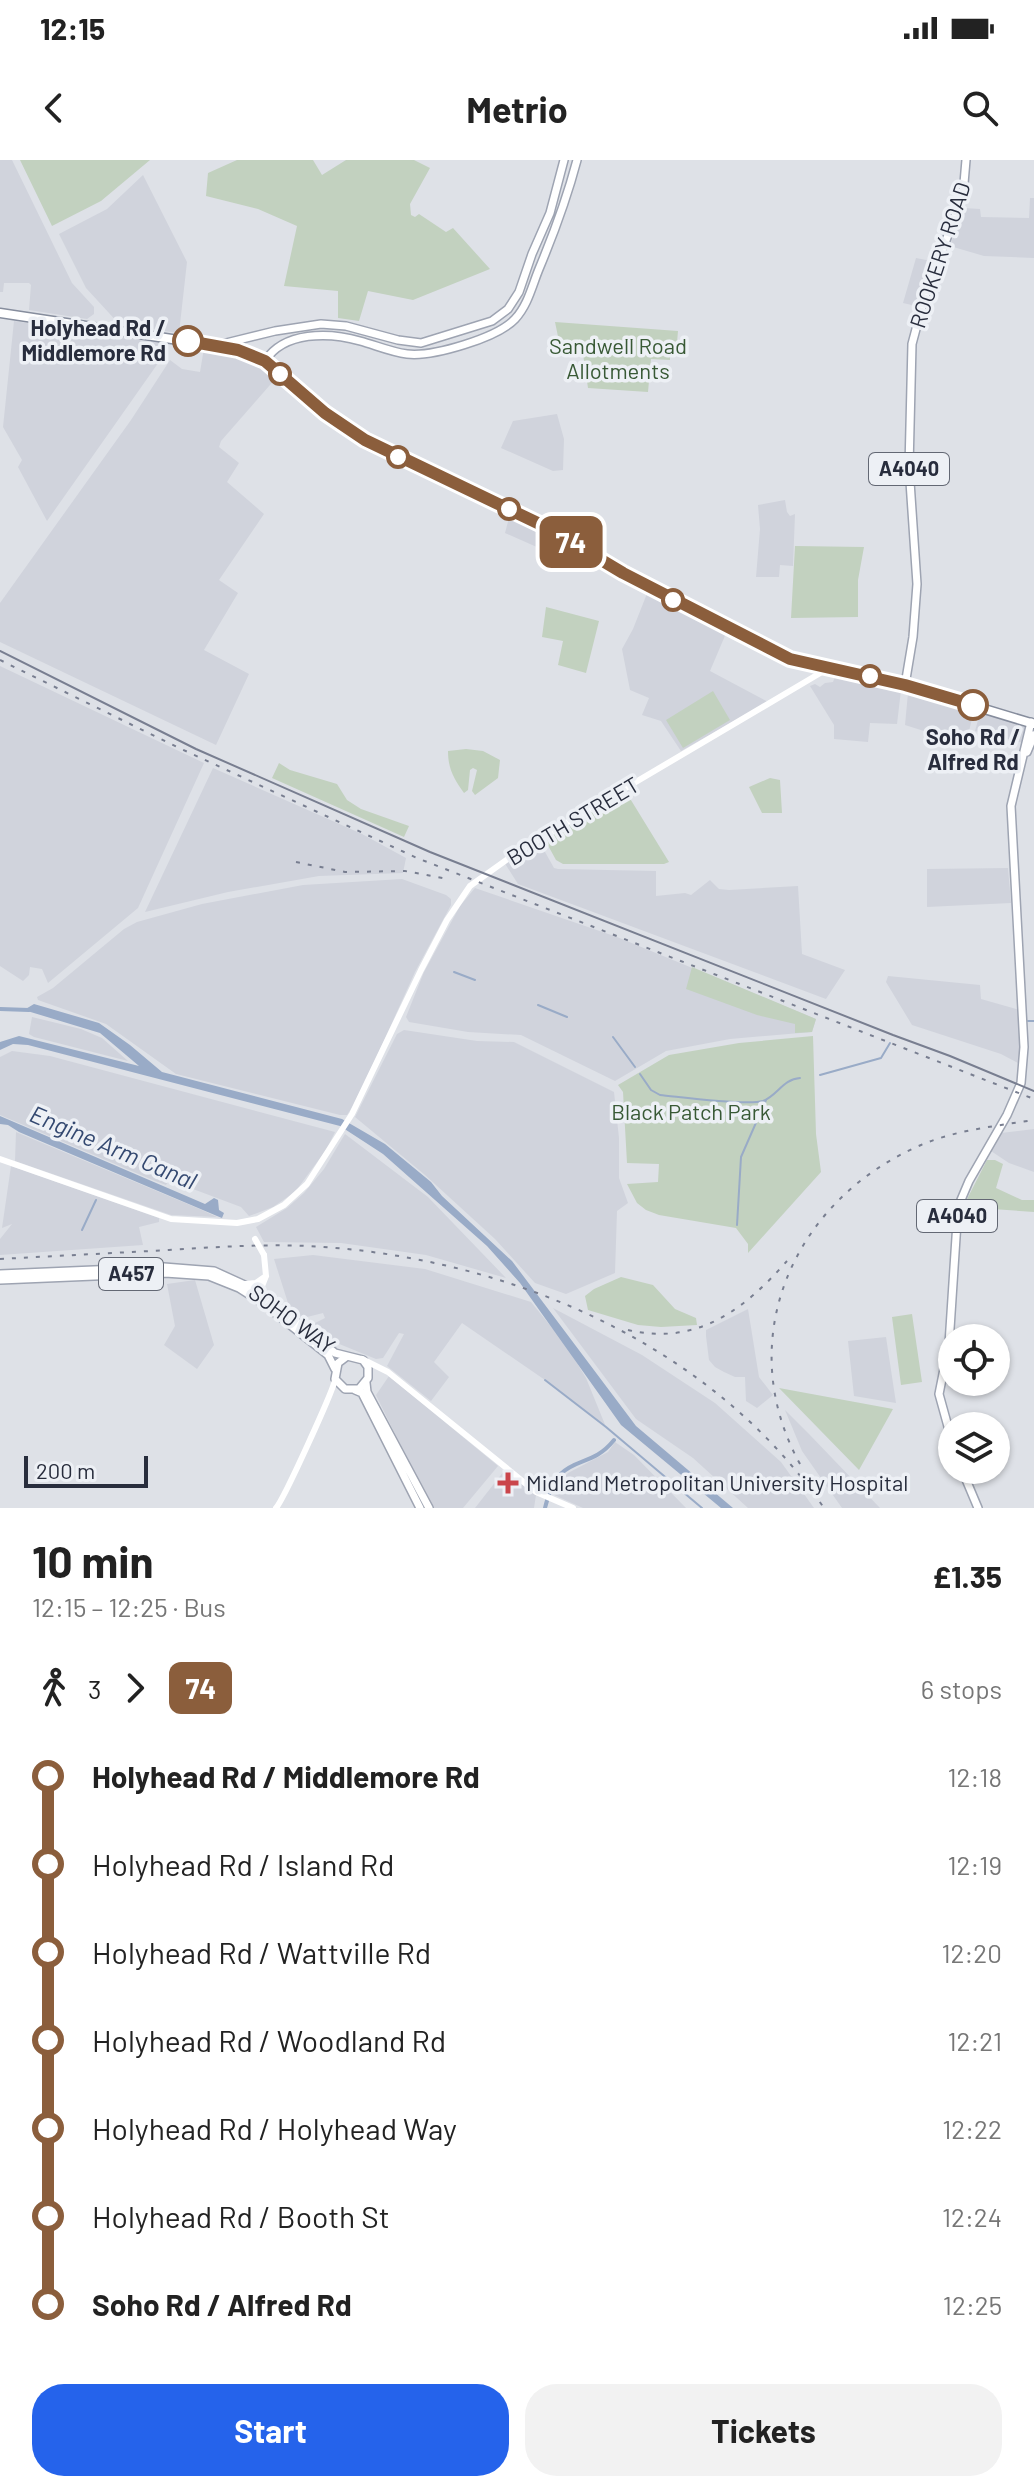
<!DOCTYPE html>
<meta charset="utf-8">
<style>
:root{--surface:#fff;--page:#f2f2f2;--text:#222;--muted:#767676;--accent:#2563eb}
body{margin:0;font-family:Barlow,sans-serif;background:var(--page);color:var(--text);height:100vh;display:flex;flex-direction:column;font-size:30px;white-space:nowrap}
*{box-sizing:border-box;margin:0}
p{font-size:26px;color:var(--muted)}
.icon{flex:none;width:44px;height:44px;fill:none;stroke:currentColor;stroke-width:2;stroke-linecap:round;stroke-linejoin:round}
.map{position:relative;height:1348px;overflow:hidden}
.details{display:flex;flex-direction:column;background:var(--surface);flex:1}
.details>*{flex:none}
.badge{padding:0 16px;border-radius:12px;font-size:28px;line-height:52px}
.fabs{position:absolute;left:938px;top:1164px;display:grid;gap:16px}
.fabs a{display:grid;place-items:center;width:72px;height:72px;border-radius:50%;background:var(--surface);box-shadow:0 2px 6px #0004;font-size:40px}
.scale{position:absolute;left:24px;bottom:20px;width:124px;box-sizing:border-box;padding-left:8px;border:4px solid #282d3d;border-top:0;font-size:22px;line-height:28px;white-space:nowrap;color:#282d3d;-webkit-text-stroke:6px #edf0f5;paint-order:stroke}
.map>.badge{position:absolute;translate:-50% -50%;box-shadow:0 0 0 4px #fff}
.legs{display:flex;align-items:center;gap:12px;height:88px;padding:0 32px;font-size:26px}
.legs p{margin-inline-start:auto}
.head{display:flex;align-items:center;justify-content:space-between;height:136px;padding:0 32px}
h1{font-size:44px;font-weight:700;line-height:60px}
.cta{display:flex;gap:16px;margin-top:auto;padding:16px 32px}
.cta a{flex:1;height:92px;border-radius:32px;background:var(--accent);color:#fff;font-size:32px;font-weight:700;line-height:92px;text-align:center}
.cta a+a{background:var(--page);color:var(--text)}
ul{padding:0 32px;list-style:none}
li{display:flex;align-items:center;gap:28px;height:88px;font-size:30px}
li i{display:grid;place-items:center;width:12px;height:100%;margin:0 10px;background:currentColor}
li i::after{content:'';width:20px;height:20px;margin:-10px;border:6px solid;border-radius:50%;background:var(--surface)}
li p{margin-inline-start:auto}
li:first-child i{background:linear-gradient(#0000 50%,currentColor 0)}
li:last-child i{background:linear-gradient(currentColor 50%,#0000 0)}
.status{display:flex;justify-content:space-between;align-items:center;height:56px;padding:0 40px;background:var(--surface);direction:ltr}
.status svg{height:22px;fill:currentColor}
header{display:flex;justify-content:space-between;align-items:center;height:104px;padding:0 32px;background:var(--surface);font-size:36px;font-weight:700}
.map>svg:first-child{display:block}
.built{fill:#d0d3dc}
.green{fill:#c2d1bf}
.water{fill:#99abc7}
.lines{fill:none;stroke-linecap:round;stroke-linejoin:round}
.stream{stroke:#99abc7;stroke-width:2}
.canal{stroke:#99abc7;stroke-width:4}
.primary-casing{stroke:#9ea4b2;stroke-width:10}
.trunk-casing{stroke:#868d9d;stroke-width:11}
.secondary{stroke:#fff;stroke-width:6}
.primary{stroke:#fff;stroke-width:7}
.trunk{stroke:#fff;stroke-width:8}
.tram{stroke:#787e90;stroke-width:2}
.rail{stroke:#787e90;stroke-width:2;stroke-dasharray:4 8;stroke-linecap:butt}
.secondary-bridge{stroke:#fff;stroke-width:6}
.line-1-casing{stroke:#fff;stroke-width:18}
.line-1{stroke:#8b5e3c;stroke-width:12}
.stop-1-dot{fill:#fff;stroke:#8b5e3c;stroke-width:4}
.poi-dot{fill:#ca454b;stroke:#edf0f5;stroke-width:3}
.labels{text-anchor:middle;stroke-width:7;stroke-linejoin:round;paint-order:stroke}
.shield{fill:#edf0f5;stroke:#636874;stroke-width:2}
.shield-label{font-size:20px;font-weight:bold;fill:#282d3d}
.street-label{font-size:22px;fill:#282d3d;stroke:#edf0f5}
.stop-label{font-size:22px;font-weight:bold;fill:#282d3d;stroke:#edf0f5;text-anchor:end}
.park-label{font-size:22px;fill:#385935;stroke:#edf0f5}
.poi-label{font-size:22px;fill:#282d3d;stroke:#edf0f5;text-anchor:start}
.water-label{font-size:24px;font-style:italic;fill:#334870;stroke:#edf0f5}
</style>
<div class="status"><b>12:15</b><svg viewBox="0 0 49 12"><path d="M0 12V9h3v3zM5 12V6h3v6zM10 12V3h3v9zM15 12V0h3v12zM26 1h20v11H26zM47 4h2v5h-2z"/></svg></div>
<header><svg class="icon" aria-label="back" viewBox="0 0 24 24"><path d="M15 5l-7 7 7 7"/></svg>Metrio<svg class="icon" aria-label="search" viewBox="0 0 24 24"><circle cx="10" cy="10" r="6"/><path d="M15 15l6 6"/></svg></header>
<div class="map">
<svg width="1034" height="1348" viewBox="0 0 1034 1348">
<rect width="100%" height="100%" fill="#dee1e7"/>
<path class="built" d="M0 0H12L72 123 94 147V154L87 159 29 150 31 125 29 123H4L3 132H0Z
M143 15 187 102 179 173 120 165 86 128 59 74 107 49Z
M1030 38H1034V98L984 96 950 86 964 48 980 49 981 57 1029 58Z
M916 98 931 101 916 146 903 143Z
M14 161 168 184V189L47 361 18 307 22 300 3 267Z
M204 188 230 193 255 201 277 217 221 281 219 287 239 303 227 322 264 354 219 420 238 433 204 490 249 514 216 585 0 482V443L131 260 170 200 182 209 200 212Z
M557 254 564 279 563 310 553 311 501 288 513 261Z
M785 340 787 352 790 356 795 354 793 406 780 405 779 417H756L760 369 758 345Z
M510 354 550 375 548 392 505 373Z
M648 431 727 471 710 511 768 542 681 591 661 561 642 555 649 538 630 530 622 489 633 469Z
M0 506 204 603 138 748 48 823 42 809 30 807 29 815 23 821 0 806Z
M835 517 901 530 897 564 870 563 868 582 834 579V565L810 526 815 524 820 527 825 523 833 522Z
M908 533 974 551 968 575 952 570 949 579 905 565Z
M980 553 1027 567 1023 583 975 571Z
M213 608 362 674 406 698 403 713 319 716 228 732 145 752Z
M540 683 554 708 558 709 656 711V736L685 733 691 735 710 720 719 729 729 730 798 726 802 794 845 810 826 839 518 724 504 702Z
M1008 708 1011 743 927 747V709Z
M402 719 446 735 451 739V745L415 812 357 940 347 955H340L176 914 106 864 38 840 37 837 53 828 124 769 137 762 202 744 303 725Z
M475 728 617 777 816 859 812 872 730 879 666 891 615 921 521 875 468 872 409 862 406 857 424 812 460 746Z
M888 816 980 825 981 839 1020 850V904L1001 894 912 865 886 822Z
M32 857 81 869 102 878 128 901 34 877 29 874Z
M404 870 477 881 514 882 614 932 619 978V1018L628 1043 617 1051 615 1113 566 1134 535 1123 495 1079 425 1015 355 957 397 874Z
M12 891 50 896 335 972 326 990 295 1032 273 1047 249 1056 241 1047 169 1020 166 1025 155 1021 0 955V897Z
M1034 969V1012L1009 1003 991 991 1001 973Z
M16 972 202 1050 217 1057 171 1055 15 1001Z
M345 974 428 1037 506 1118 426 1095 341 1083 264 1082 256 1067 287 1048 304 1033 324 1009Z
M11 1006 159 1058V1062L139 1067 143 1085 0 1095V1079L12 1064 2 1068Z
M313 1095 425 1109 531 1142 566 1185 586 1218 606 1267 545 1220 462 1163 434 1202 449 1217 431 1241 387 1206 404 1174 399 1173 383 1198 376 1199 332 1181 311 1165 325 1158 323 1153 299 1159 289 1146 274 1099Z
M195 1120 214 1185 197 1209 164 1185 175 1166 167 1124Z
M553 1148 642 1195 715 1243 781 1302 814 1348H748L693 1298 636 1259Z
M748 1149 759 1217 773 1235 757 1248 746 1241 745 1217H735L724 1212 715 1207 709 1200 706 1176V1170Z
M886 1177 896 1243 854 1236 848 1181Z
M389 1216 498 1306 463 1348H431L376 1235Z
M785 1250 809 1274 880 1348H842L802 1291Z
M615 1282 634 1295 686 1348H583L552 1334 562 1319 568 1313 608 1292Z
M504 1311 536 1335 534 1348H475Z"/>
<path class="green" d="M20 0H150L101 41 52 66Z
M237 0H313L322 15 346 0H414L430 8 410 44 411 55 415 57 419 54 446 72 453 68 490 109 413 140 368 131 359 161 338 158V131L284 126 297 66 258 49 206 36 208 13Z
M555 162 678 171 676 194H670V200L651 199 648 232 588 228 583 194 561 191Z
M795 386 864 387 858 420V457L791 458Z
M546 447 599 461 586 513 558 505 563 481 542 477Z
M713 531 730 560 683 588 666 560Z
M466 589 483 591 500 600 498 618 475 635 472 631 477 610 473 608 470 610 468 630 464 633C454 619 448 609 448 591Z
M279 603 290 610 337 624 347 640 361 649 409 666 404 677 272 618Z
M770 618 780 620 782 653H762L749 627Z
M626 632 669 702 664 704H563L556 700 545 680Z
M692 807 816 859 812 872 795 873V864L757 855 686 829Z
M813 876 816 974 821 1012 748 1093V1084L736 1068 659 1055 646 1050 637 1043 627 1024 658 1022 659 1004 627 1003 623 932 618 925 669 895 739 883Z
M987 1000H995L1003 1004 996 1028 1022 1040H1034V1052L963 1047Z
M621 1117 653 1125 675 1149 696 1158 697 1165 661 1167 638 1165 588 1150 585 1136 594 1129Z
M912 1154 922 1222 901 1225 892 1157Z
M779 1228 893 1249 859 1310Z"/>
<path class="water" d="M34 844 99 863 130 885 162 912 342 959 385 984 431 1022 442 1036 512 1101 636 1266 733 1348H721L621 1265 520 1123 487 1086 383 994 340 966 28 885 13 884 0 890V882L19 876 139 906 100 873 24 850Z
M0 956 205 1044 214 1038 218 1040 219 1050 224 1053 222 1058 217 1056 19 972 8 965 0 964Z"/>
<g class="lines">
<path class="stream" d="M454 812 475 820
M538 845 567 857
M1028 861H1034
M613 877 635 907
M640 914 651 930 660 935C681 937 746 946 763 941 777 936 783 919 800 918
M820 915 881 898 890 883
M737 1065 741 997 766 940
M82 1070 96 1040
M545 1220 606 1267 702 1348"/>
<path class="canal" d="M0 849 29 850
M545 1348C559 1289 587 1314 614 1280"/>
<defs>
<path id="primary" d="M218 185 275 171 321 164 346 166 398 180 421 183 492 161 508 149 519 132 532 94 550 53 564 0
M265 201C284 171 329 172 360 181 375 185 391 192 407 194 433 197 497 178 515 159 528 145 532 126 539 109 554 73 567 38 577 0
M905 525 913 477 917 424 909 307 912 184 924 139 963 35 966 0
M1027 592 1034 575
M0 1114 164 1107 214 1111 260 1132 335 1193 363 1200 368 1207V1218L359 1229H345L335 1219 338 1203 346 1197
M0 1120 165 1113 209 1116 239 1128 264 1144 328 1195 335 1209
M366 1223 367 1232 429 1348
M355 1230 362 1233 420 1348
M952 1281 939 1234 949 1184 958 1047 969 1021 1007 955 1021 923 1024 887 1011 646 1031 562
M962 1310 978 1348"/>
<path id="trunk" d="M0 153 218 186 251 194 265 201 325 253 365 280 546 367 623 413 790 499 905 525 1034 564"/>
</defs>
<use href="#primary" class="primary-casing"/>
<use href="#trunk" class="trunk-casing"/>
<path class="secondary" d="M0 999 171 1059 237 1063 258 1059 284 1045 307 1024 352 954 421 810 447 760 470 726 519 691 827 509
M245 1124 256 1123 266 1116
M259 1134 266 1116 264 1095
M362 1199 388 1212 536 1332 573 1348
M276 1348C284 1339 335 1227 335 1219"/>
<use href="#primary" class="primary"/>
<use href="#trunk" class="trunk"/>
<path class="tram" d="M0 491 196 589 430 692 893 875 950 896 1034 931"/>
<path class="rail" d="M0 500 177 587 417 698 1034 939
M296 702 345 712 405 711 448 719
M0 1099C56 1096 113 1093 169 1090 216 1087 262 1084 308 1086 504 1096 711 1182 824 1348
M628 1170C697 1186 744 1150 787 1101
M800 1304C731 1179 794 1039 921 985 956 970 996 966 1034 960"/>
<path class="secondary-bridge" d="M255 1079 264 1095"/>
</g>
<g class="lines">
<defs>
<path id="line-1" d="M188 181 238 190 265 201 325 253 365 280 546 367 623 413 790 499 905 525 973 545"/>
</defs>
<use href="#line-1" class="line-1-casing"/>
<use href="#line-1" class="line-1"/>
</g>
<g class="stop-1-dot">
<circle cx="188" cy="181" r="14"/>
<circle cx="280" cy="214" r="10"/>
<circle cx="398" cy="297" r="10"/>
<circle cx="509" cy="349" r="10"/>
<circle cx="673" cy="440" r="10"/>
<circle cx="870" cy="516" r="10"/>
<circle cx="973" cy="545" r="14"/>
</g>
<path class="poi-dot" d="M504 1311h8v8h8v8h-8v8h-8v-8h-8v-8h8z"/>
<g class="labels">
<g class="shield">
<rect x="869" y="293" width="80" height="32" rx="6"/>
<rect x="917" y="1040" width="80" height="32" rx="6"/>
<rect x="99" y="1098" width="64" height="32" rx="6"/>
</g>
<g class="shield-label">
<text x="909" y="316">A4040</text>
<text x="957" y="1063">A4040</text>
<text x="131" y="1121">A457</text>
</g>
<g class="street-label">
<text transform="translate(940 95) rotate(-72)" y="8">ROOKERY ROAD</text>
<text transform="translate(573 661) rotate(-31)" y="8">BOOTH STREET</text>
<text transform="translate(292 1159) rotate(36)" y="8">SOHO WAY</text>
</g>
<g class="stop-label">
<text x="166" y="176">Holyhead Rd /<tspan x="166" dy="25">Middlemore Rd</tspan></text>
<text x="973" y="585" text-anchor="middle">Soho Rd /<tspan x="973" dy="25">Alfred Rd</tspan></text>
</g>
<g class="park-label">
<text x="618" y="194">Sandwell Road<tspan x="618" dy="25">Allotments</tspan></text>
<text x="691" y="960">Black Patch Park</text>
</g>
<g class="poi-label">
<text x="526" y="1331">Midland Metropolitan University Hospital</text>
</g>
<g class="water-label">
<text transform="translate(113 988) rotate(23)" y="8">Engine Arm Canal</text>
</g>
</g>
</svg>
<div class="fabs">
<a><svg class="icon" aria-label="locate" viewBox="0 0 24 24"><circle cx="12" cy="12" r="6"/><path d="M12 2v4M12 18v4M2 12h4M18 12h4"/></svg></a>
<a><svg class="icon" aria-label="layers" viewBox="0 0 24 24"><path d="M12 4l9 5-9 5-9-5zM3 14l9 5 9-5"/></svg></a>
</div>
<div class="scale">200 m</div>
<b class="badge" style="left:571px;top:382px;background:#8b5e3c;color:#fff">74</b>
</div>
<section class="details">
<div class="head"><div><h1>10 min</h1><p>12:15 – 12:25 · Bus</p></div><b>£1.35</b></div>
<div class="legs"><svg class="icon" aria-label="walk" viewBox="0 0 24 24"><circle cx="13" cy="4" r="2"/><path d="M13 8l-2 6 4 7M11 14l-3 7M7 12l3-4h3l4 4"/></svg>3<svg class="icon" aria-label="forward" viewBox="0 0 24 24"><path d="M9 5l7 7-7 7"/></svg><b class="badge" style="background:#8b5e3c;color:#fff">74</b><p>6 stops</p></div>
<ul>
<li><i style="color:#8b5e3c"></i><b>Holyhead Rd / Middlemore Rd</b><p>12:18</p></li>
<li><i style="color:#8b5e3c"></i><span>Holyhead Rd / Island Rd</span><p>12:19</p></li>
<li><i style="color:#8b5e3c"></i><span>Holyhead Rd / Wattville Rd</span><p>12:20</p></li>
<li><i style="color:#8b5e3c"></i><span>Holyhead Rd / Woodland Rd</span><p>12:21</p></li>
<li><i style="color:#8b5e3c"></i><span>Holyhead Rd / Holyhead Way</span><p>12:22</p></li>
<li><i style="color:#8b5e3c"></i><span>Holyhead Rd / Booth St</span><p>12:24</p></li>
<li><i style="color:#8b5e3c"></i><b>Soho Rd / Alfred Rd</b><p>12:25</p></li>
</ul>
<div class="cta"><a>Start</a><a>Tickets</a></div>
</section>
